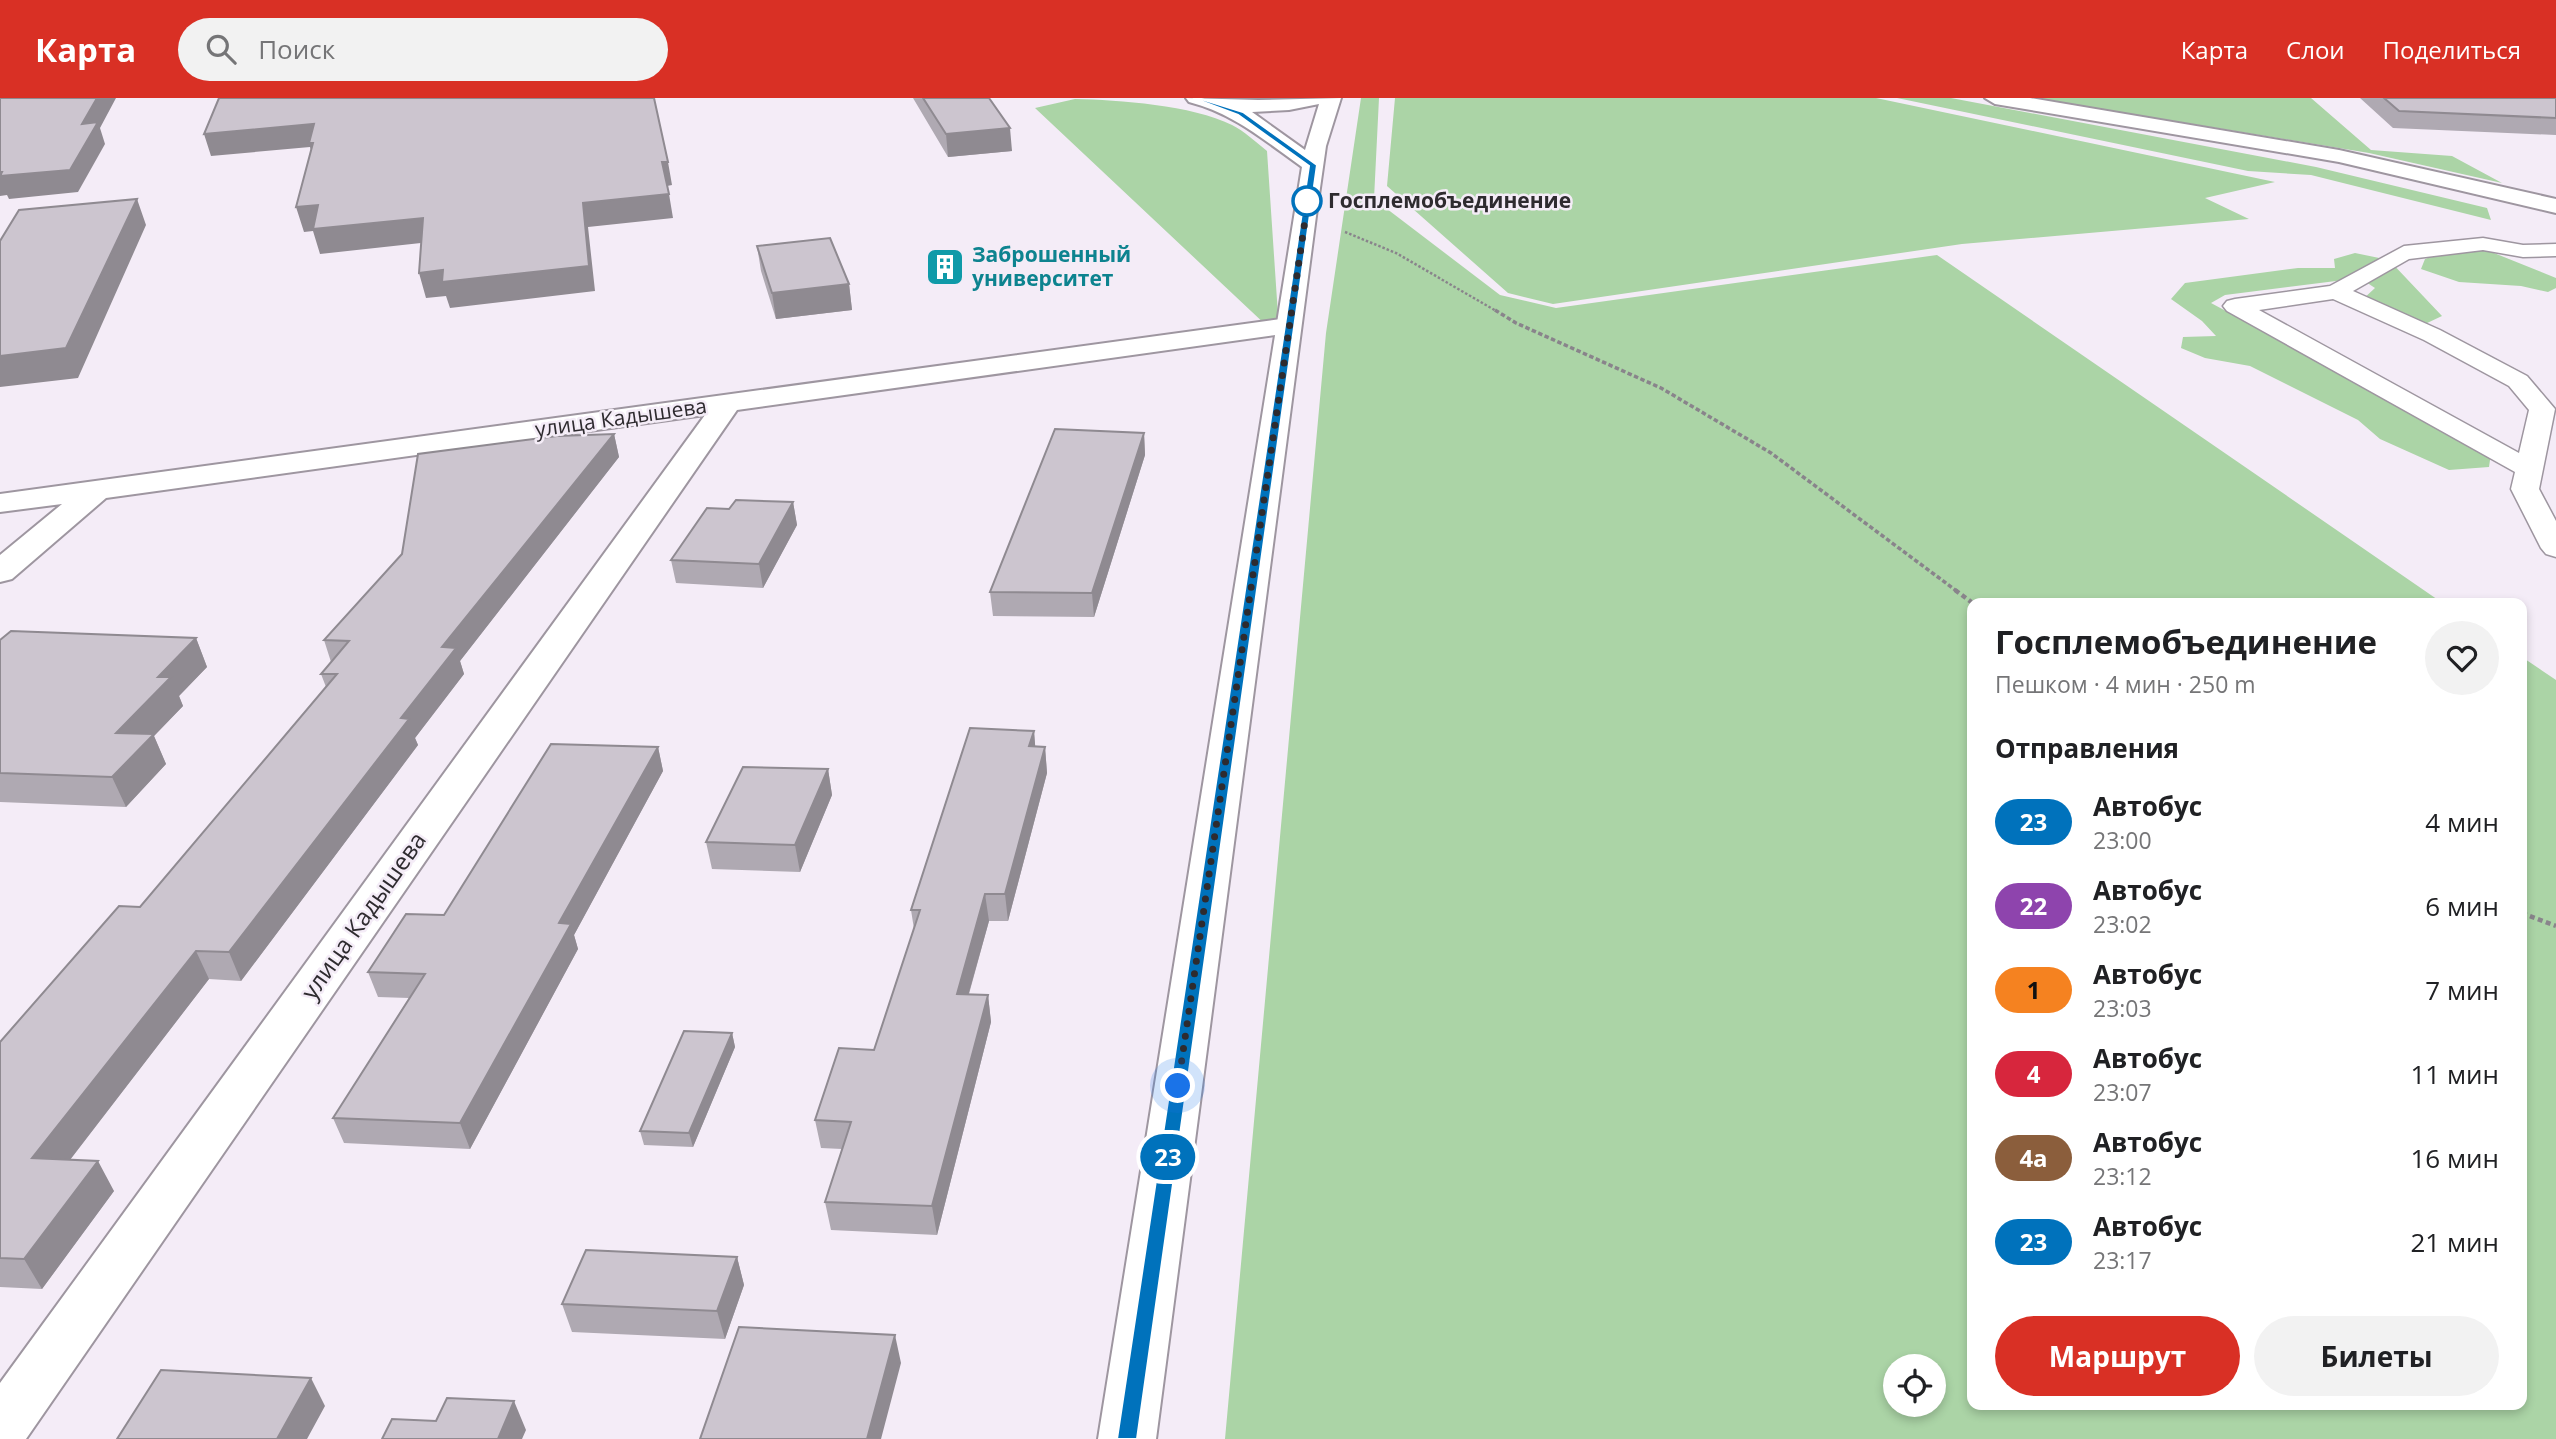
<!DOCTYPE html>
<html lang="ru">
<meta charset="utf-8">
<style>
:root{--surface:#fff;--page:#f2f2f2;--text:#202124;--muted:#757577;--accent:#d93025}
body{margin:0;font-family:"Open Sans",sans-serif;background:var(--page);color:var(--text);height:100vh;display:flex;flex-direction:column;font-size:26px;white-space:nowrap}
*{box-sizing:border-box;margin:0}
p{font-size:23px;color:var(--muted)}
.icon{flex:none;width:38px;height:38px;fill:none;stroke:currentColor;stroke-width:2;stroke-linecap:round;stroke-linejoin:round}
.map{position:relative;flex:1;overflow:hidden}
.sheet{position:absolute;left:1967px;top:500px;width:560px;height:812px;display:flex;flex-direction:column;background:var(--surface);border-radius:14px;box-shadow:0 4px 10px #0003}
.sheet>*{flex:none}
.badge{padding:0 14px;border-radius:23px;font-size:24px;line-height:46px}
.fabs{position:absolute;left:1883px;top:1256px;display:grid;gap:14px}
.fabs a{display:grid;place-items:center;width:63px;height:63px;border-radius:50%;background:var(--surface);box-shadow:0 4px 10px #0003;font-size:35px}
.you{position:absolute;width:35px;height:35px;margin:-18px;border:5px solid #fff;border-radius:50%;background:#1a73e8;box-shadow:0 0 0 10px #1a73e833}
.map>.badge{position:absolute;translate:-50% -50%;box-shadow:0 0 0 4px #fff}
h2{padding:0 28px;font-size:26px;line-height:63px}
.round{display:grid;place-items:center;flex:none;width:74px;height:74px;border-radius:37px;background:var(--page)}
.headline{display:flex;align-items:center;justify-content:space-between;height:119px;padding:0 28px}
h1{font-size:33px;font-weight:700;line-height:52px}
.cta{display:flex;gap:14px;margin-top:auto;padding:14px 28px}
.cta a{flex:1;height:80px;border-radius:42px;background:var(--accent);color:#fff;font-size:28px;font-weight:700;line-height:80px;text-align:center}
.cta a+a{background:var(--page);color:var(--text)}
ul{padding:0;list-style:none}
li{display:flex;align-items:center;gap:21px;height:84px;padding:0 28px}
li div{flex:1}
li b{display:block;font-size:26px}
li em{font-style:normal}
li .badge{min-width:77px;font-weight:700;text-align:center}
header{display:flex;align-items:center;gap:42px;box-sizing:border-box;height:98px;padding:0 35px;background:var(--accent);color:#fff}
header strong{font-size:33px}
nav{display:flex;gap:38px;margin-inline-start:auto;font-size:24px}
.search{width:490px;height:63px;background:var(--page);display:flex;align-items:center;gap:18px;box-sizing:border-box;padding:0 24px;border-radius:38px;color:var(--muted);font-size:26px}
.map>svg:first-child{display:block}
.green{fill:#abd4a6;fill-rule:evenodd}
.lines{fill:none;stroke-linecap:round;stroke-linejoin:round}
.lane-casing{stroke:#9e96a0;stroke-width:3}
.street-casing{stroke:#9e96a0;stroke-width:4}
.secondary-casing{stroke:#9e96a0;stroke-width:4}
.path-far2{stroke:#89848b;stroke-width:2.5;stroke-dasharray:2.5 2;stroke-linecap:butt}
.path-far1{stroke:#89848b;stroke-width:3.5;stroke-dasharray:4.5 2.5;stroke-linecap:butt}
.path{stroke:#89848b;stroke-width:4.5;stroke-dasharray:5 3.5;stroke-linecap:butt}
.lane{fill:#fff;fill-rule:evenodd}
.street{fill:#fff;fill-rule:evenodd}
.secondary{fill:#fff;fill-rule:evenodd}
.wall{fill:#afa9b2}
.shaded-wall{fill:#8f8a91}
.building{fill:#ccc5cf;stroke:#8f8a91;stroke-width:2}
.line{fill:#0072bc;stroke:#fff;stroke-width:2}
.walk{stroke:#2e2b2f;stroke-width:7;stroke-dasharray:0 12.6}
.stop-dot{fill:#fff;stroke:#0072bc;stroke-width:3.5}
.labels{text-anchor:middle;stroke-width:5;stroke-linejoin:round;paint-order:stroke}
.far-stop-label{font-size:21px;font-weight:bold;fill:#2e2b2f;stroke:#f4ecf7;text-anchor:start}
.far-culture-label{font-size:21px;font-weight:bold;fill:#0d838f;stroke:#f4ecf7;text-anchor:start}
.far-street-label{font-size:21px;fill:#2e2b2f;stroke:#f4ecf7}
.street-label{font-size:24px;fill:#2e2b2f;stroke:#f4ecf7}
</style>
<header>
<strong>Карта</strong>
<div class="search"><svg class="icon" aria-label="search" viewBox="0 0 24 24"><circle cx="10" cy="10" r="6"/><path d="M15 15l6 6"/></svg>Поиск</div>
<nav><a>Карта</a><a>Слои</a><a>Поделиться</a></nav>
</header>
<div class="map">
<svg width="2556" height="1341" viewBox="0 0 2556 1341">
<rect width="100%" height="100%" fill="#f4ecf7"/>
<path class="green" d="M1361 0H1379L1374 101 1500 197 1556 210 1937 157 2444 506H1972V1307H2522V559L2556 582V1341H1225L1326 235ZM1895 1269H1934V1307H1895Z
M1395 0H1876L2275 84 2205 100 2249 121 1962 146 1553 206 1508 195 1387 88Z
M1897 0H1951L2316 69 2487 110 2491 122 2311 77 2248 73Z
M2035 0H2311L2371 52 2452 58 2502 85 2369 55Z
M1075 1C1119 2 1192 7 1232 27 1244 33 1256 44 1267 53L1278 217 1268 229 1035 10Z
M2453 151 2489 153 2556 180V190L2548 194 2521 188 2459 184 2421 171 2425 161Z
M2355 155 2389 162 2442 218 2425 226 2362 202 2375 190 2360 180 2225 197 2211 205 2491 355 2489 369 2449 372 2380 341 2358 322 2250 268 2205 260 2181 250 2183 239 2216 238 2202 223 2171 201 2185 185 2298 170H2335L2334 161Z"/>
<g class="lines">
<defs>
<path id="lane" d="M2483 140 2523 147 2556 146V158L2523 159 2483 152 2409 161 2353 193 2440 232 2527 278 2555 311 2539 391 2556 423V459L2546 456 2541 450 2511 391 2515 374 2227 213 2223 208 2227 203 2235 201 2330 188 2404 148ZM2333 201 2424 242 2509 288 2529 312 2519 355 2259 212Z"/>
<path id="street" d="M1985 0H2030L2339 52 2556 101V115L2339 64 1995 6Z
M1288 220 1297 222 1301 228 1297 234 737 312 26 1341H0V1285L705 317 106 400 12 481 0 484V457L62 406 0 414V396Z"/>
<path id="secondary" d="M1186 0 1258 2 1341 0 1326 48 1316 118 1156 1341H1098L1302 69C1265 43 1233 15 1189 4ZM1319 6 1305 52 1252 14 1289 12Z"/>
</defs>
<use href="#lane" class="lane-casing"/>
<use href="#street" class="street-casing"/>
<use href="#secondary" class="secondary-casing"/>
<path class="path-far2" d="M1345 134 1396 155 1498 214"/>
<path class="path-far1" d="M1495 212 1516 225 1661 290 1771 355 1958 494"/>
<path class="path" d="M1955 492 1974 506
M2522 815 2556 828"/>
<use href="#lane" class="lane"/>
<use href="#street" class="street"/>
<use href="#secondary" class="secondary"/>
</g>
<path class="wall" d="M913 0H989L1012 53 948 59Z
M2360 0H2556V37L2393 30Z
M757 148 849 186 852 212 776 221 761 173Z
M1144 335 1145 357 1094 519 993 518 990 494Z
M614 336 619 359 460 563 464 576 415 640 418 647 241 883 209 881 70 1062 114 1093 42 1191 0 1189V944L140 809 326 589 321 576 331 564 324 542Z
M793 404 797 427 763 490 676 485 671 462 729 411Z
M196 540 207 569 179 598 183 608 154 638 166 666 126 709 0 704V542Z
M1034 633 1035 648 1045 649 1047 675 1008 823H989L969 896 988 897 991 924 937 1137 831 1132 825 1104 842 1051 821 1050 815 1022 874 952 914 831 911 812Z
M658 649 663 673 574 837 578 851 470 1051 344 1045 333 1020 409 900 378 899 368 874 444 817Z
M828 671 832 697 800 774 712 771 706 744Z
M732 935 735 949 693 1049 644 1047 640 1033Z
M737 1159 744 1187 725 1241 572 1234 562 1206Z"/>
<path class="shaded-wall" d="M97 0H116L100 30 105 46 78 94 9 101 7 97 0 98V74L82 26Z
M314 26 316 68 310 49 211 58 204 36Z
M1010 30 1012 53 948 59 946 36Z
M662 64H668L672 87 667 88Z
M669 96 673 120 588 129 595 193 450 210 446 198 426 200 419 175 443 172 583 105Z
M137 101 146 127 78 280 0 289V258Z
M318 107 423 120 430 144 320 156 313 133 304 134 296 109Z
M849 186 852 212 776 221 772 195Z
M1144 335 1145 357 1094 519 1092 495Z
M614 336 619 359 460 563 464 576 415 640 418 647 241 883 229 854 401 620 442 549Z
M793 404 797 427 763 490 759 466Z
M196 540 207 569 179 598 183 608 154 638 166 666 126 709 112 679 116 635 158 579Z
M1034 633 1036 658 1029 648Z
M658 649 663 673 574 837 578 851 470 1051 460 1025 559 825Z
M1045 649 1047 675 1008 823 1005 796Z
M828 671 832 697 800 774 795 747Z
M985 796 989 823 961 923 957 896Z
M196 853 209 881 49 1089 32 1060Z
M988 897 991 924 937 1137 932 1108Z
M732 935 735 949 693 1049 689 1035Z
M98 1063 114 1093 42 1191 24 1161Z
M737 1159 744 1187 725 1241 717 1213Z
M895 1237 901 1265 881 1341H867Z
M311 1280 325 1308 307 1341H277Z
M514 1303 526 1332 522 1341H498Z"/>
<path class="building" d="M0 0H97L82 26 98 24 70 72 0 78 2 74H0Z
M219 0H654L668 64H662L669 96 583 105 589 168 442 184 443 172 419 175 423 120 313 131 318 107 296 109 313 45H309L314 26 204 36Z
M923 0H989L1010 30 946 36Z
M2384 0H2556V20L2399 13Z
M137 101 66 250 0 258V143L19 112Z
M830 140 849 186 772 195 757 148Z
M1055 331 1144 335 1092 495 990 494Z
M614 336 442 549 456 550 401 620 409 621 229 854 196 853 32 1060 98 1063 24 1161 0 1160V944L119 808 140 809 337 576H321L349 543 324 542 402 456 418 356 557 338Z
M736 402 793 404 759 466 671 462 707 410 729 411Z
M11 533 196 540 158 579H171L116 635 154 636 112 679 0 675V542Z
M970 630 1034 633 1029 648 1045 649 1005 796H985L957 896 988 897 932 1108 825 1104 851 1024 815 1022 839 950 874 952 920 812H911Z
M551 646 658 649 559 825 571 826 460 1025 333 1020 425 876 368 874 406 816 444 817Z
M743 669 828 671 795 747 706 744Z
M684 933 732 935 689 1035 640 1033Z
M586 1152 737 1159 717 1213 562 1206Z
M739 1229 895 1237 867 1341H700Z
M161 1272 311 1280 277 1341H117Z
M447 1300 514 1303 498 1341H382L392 1321 436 1323Z"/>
<path class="line" d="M1193 0H1198L1243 14 1317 67 1137 1341H1117L1309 68 1238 17Z"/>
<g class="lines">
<path class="walk" d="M1178 988 1309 95 1307 103"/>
</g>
<defs>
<symbol id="building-square" viewBox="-11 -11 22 22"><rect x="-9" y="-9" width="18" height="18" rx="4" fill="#0f9aa8" stroke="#f4ecf7"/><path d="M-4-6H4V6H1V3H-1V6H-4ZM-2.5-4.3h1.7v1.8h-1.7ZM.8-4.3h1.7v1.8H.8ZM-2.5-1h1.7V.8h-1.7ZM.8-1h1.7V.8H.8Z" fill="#fff"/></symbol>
</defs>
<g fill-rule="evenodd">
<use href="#building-square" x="923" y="147" width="44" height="44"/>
</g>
<circle class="stop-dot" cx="1307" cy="103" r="14"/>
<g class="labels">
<g class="far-stop-label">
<text x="1328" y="110">Госплемобъединение</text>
</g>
<g class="far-culture-label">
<text x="972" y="164">Заброшенный<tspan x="972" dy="24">университет</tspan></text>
</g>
<g class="far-street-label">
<text transform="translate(621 320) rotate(-8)" y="7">улица Кадышева</text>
</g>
<g class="street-label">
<text transform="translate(364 818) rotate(-55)" y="8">улица Кадышева</text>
</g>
</g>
</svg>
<div class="fabs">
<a><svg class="icon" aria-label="locate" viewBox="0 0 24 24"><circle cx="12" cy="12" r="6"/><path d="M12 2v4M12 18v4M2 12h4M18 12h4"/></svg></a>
</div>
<div class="you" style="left:1178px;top:988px"></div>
<b class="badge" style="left:1168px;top:1059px;background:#0072bc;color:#fff">23</b>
<section class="sheet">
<div class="headline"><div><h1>Госплемобъединение</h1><p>Пешком · 4 мин · 250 m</p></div><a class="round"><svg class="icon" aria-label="heart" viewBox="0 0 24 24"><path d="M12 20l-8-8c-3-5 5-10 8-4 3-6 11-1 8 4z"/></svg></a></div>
<h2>Отправления</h2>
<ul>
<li><span class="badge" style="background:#0072bc;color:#fff">23</span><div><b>Автобус</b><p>23:00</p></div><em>4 мин</em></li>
<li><span class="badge" style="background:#8e44ad;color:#fff">22</span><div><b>Автобус</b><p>23:02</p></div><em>6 мин</em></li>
<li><span class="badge" style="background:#f58220;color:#111">1</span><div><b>Автобус</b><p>23:03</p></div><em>7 мин</em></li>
<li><span class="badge" style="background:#d7263d;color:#fff">4</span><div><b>Автобус</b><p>23:07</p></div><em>11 мин</em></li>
<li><span class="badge" style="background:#8b5e3c;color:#fff">4а</span><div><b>Автобус</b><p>23:12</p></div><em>16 мин</em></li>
<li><span class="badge" style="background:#0072bc;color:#fff">23</span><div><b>Автобус</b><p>23:17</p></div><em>21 мин</em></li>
</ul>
<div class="cta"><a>Маршрут</a><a>Билеты</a></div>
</section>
</div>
